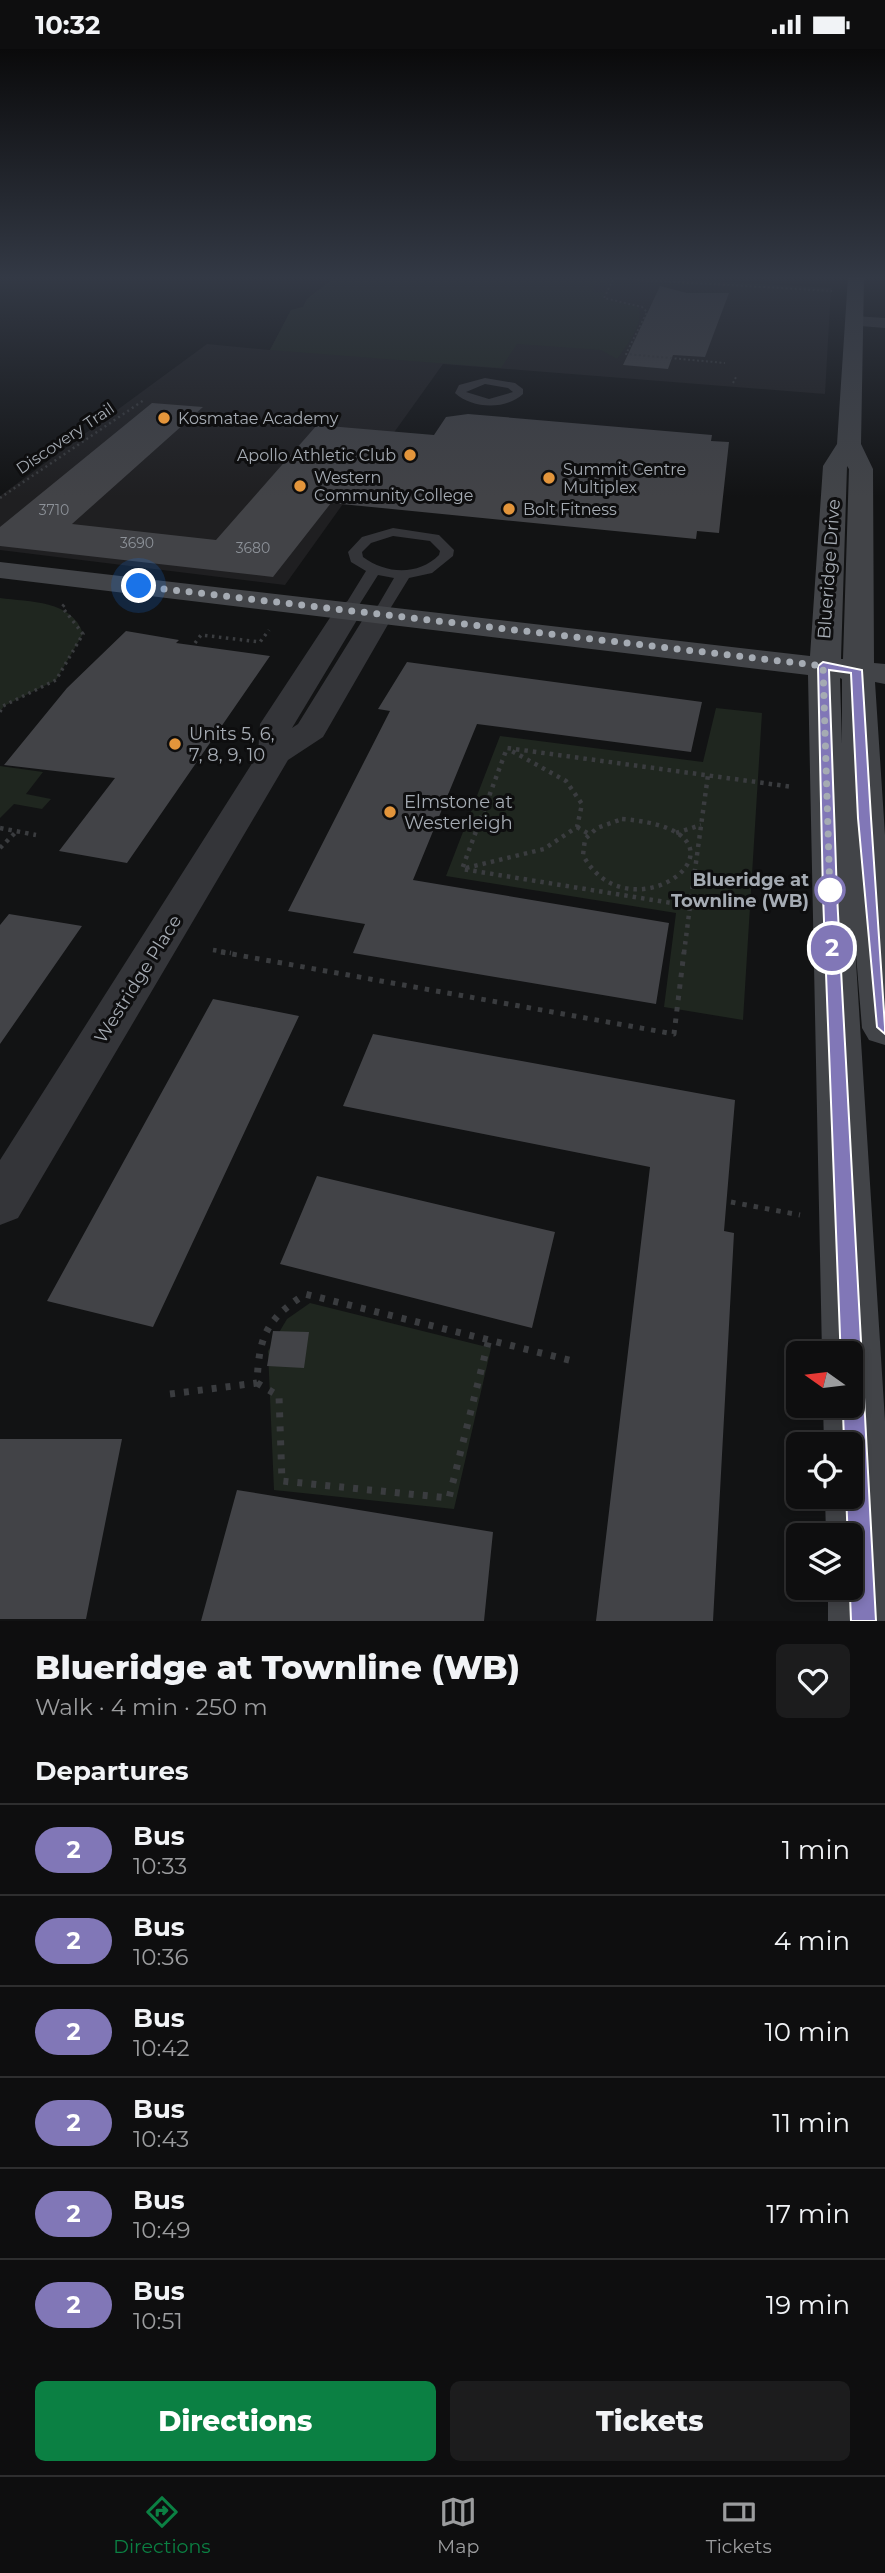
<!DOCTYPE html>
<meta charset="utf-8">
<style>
:root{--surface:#0e0e0f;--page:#1c1c1d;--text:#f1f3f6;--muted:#9b9c9e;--line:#2e2e2f;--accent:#0b8043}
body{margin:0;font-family:Montserrat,sans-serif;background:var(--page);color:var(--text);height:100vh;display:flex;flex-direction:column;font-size:26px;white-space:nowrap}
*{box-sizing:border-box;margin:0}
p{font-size:23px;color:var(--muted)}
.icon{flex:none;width:38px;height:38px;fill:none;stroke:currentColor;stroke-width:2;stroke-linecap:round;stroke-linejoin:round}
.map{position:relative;height:1572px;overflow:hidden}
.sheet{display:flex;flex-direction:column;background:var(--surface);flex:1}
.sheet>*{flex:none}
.badge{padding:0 14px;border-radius:23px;font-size:24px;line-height:46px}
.needle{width:46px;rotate:284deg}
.tools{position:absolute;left:786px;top:1292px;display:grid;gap:14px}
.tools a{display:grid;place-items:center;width:77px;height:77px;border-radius:10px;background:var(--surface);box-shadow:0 4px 10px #0003,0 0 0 2px var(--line);font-size:35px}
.you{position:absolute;width:35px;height:35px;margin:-18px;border:5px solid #fff;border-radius:50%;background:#1a73e8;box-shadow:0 0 0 10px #1a73e833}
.map>.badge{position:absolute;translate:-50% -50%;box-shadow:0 0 0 4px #fff}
h2{padding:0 35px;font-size:26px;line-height:63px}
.round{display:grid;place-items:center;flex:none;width:74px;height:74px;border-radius:10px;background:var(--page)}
.overview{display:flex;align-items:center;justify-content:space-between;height:119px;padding:0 35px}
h1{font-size:33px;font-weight:800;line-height:52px}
.action{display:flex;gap:14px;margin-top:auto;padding:14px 35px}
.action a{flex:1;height:80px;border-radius:10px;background:var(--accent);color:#fff;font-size:28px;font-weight:800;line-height:80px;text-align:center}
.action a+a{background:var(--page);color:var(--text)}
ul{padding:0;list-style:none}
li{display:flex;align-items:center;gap:21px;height:91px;padding:0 35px;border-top:2px solid var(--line)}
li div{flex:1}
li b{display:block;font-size:26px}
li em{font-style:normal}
li .badge{min-width:77px;font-weight:700;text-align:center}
.status{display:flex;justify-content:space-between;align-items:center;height:49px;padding:0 35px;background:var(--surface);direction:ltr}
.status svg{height:19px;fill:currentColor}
.dock{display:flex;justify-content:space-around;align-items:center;height:98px;border-top:2px solid var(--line);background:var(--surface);font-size:19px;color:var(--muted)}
.dock a{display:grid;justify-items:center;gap:4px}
.dock .active{color:var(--accent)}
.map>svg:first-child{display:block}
.built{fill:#1f1f21}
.green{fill:#1f261f}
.building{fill:#424347}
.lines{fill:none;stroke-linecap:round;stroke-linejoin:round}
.path-far5{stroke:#3a3c3f;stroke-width:2;stroke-dasharray:2 2.5;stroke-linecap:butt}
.path-far4{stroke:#3a3c3f;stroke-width:2.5;stroke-dasharray:2 3.5;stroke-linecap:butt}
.path-far3{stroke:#3a3c3f;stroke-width:3.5;stroke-dasharray:2.5 4.5;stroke-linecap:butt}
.path-far2{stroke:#3a3c3f;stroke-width:4.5;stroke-dasharray:3.5 5;stroke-linecap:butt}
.path-far1{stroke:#3a3c3f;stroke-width:5;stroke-dasharray:4.5 7;stroke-linecap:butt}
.path{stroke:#3a3c3f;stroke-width:7;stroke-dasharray:5 9;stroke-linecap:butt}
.lane{fill:#343539;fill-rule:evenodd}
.street{fill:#343539;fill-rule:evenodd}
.secondary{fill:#424448;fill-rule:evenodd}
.line{fill:#8177b7;stroke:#fff;stroke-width:2}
.walk{stroke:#a5abb3;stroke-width:7;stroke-dasharray:0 12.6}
.poi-dot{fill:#e3953b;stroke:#0e0e0f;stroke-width:2.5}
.stop-dot{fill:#fff;stroke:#8177b7;stroke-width:3.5}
.labels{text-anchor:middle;stroke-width:6;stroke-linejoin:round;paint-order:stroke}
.number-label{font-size:14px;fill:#8c9198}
.far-poi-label{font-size:16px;fill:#a5abb3;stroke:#0e0e0f;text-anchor:start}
.far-street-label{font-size:16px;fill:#a5abb3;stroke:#0e0e0f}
.street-label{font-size:18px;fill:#a5abb3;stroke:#0e0e0f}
.poi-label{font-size:18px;fill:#a5abb3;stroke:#0e0e0f;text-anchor:start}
.stop-label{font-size:18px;font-weight:bold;fill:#a5abb3;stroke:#0e0e0f;text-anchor:end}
</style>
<div class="status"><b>10:32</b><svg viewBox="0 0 49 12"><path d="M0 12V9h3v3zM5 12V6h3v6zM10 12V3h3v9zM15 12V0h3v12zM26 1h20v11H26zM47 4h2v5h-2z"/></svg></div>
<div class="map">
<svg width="885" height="1572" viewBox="0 0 885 1572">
<rect width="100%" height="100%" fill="#121314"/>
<path class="built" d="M335 228H643L831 239 825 345 443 315 285 536 0 501V447L207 295 270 301 291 261 303 258 307 250Z"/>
<path class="green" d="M335 228H606L604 233 597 232 591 242 606 244 603 249 638 258C645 274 627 296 617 310L601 301 517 295 501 319 270 301 291 261 303 258 307 250Z
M0 549C29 553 73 551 83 585L56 631 4 657 0 663Z
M716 659 762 664 743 971 664 958 676 864 446 827 500 687 703 713Z
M0 717 43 723 26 745 51 750 42 760 14 755 0 769Z
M310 1254 491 1299 454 1460 274 1441 268 1302 287 1270Z"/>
<path class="building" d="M660 237 687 244H729L705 308 673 306 668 320 623 316Z
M152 354 203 358 72 475 216 491 317 376 434 386 446 368 468 365 712 386 711 392 729 393 719 484 697 482 696 490 331 454 273 528 0 497V478Z
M126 582 179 591 176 594 270 607 127 814 59 802 115 729 4 716 67 639Z
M407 613 702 653 691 703 477 675 413 831 669 874 656 955 353 904 365 875 288 862 390 662 378 660Z
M9 865 82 877 0 995V876Z
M213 950 299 967 153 1278 47 1252Z
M373 985 735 1051 724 1182 734 1184 713 1572H596L650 1118 343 1057Z
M317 1127 555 1183 532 1279 280 1215Z
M273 1282 309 1283 304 1319 267 1317Z
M0 1390H122L86 1570H0Z
M237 1441 493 1483 484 1572H201Z"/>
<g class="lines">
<path class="path-far5" d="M588 228 832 242
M613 231 604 249 642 258 647 263 626 305 725 314
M733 334 736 328"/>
<path class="path-far4" d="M0 449 144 351"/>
<path class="path-far3" d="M195 594 201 586 260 593 269 581
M0 663 3 657 56 631 83 585 62 558 66 554"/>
<path class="path-far2" d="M622 770C775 782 631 896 583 806L585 790 597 779Z
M577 778 589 785
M0 779 36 786
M676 784 701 776
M0 799 16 783
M466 819 544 800 577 778 582 755 566 732 510 701
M690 857 708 726
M213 901 231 904
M684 904 690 857 462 820 507 699 793 738"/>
<path class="path-far1" d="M221 903 674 985 684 903
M731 1153 800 1166"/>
<path class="path" d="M257 1334 279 1347 282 1432 449 1449 489 1290
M170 1345 257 1334C259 1287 266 1271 305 1245L573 1312"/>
<path class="lane" d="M485 329 515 334 523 340V345C506 361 472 360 455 344L459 336ZM485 335 508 339 513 343 489 350 466 343Z
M393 479 439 486 454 501 453 507 432 524 409 529 385 568H375L373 565 394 529 378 526 354 564H344L342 561 366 522 351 513 348 503 362 488ZM393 487 430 492 440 502 439 506C418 527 386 525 363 508L362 503 371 494Z"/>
<path class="street" d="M854 267 885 269V279L848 276 845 272 848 268Z
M349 552 359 555 363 561 292 679 298 675 370 559 380 556 390 559 394 565 323 688 288 711 18 1169 0 1176V1111L258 705 260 675 339 555Z"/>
<path class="secondary" d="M848 228H864L861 395 873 420 874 614 885 615V635L875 633 885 786V996L869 991 862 979 854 881 885 1372V1572H828V1538H850V1486H826L825 1447H850V1395H824L823 1356H850V1304H822L808 626 0 529V513L810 607 823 417 837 395ZM847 417 849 420 843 610H841ZM840 629 842 630V695Z"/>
</g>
<linearGradient id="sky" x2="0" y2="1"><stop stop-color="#0a0a0b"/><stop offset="0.51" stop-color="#333945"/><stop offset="1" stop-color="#333945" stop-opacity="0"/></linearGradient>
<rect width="885" height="448" fill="url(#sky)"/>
<path class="line" d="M823 613 862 621 871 769 885 978V985L877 978 858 769 851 624 829 621 837 846 876 1572H851L823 846 818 617Z"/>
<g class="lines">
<path class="walk" d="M139 537 823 617 830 846V841"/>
</g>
<g class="poi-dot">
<circle cx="164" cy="369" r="7"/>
<circle cx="410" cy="406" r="7"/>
<circle cx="549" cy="429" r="7"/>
<circle cx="300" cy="437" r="7"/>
<circle cx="509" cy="460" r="7"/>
<circle cx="175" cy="695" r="7"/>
<circle cx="390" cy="763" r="7"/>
</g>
<circle class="stop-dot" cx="830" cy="841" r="14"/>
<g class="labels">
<g class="number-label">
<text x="54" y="466">3710</text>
<text x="137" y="499">3690</text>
<text x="253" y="504">3680</text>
</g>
<g class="far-poi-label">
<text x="178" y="375">Kosmatae Academy</text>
<text x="396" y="412" text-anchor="end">Apollo Athletic Club</text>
<text x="563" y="426">Summit Centre<tspan x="563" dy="18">Multiplex</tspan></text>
<text x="314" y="434">Western<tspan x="314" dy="18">Community College</tspan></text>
<text x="523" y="466">Bolt Fitness</text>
</g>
<g class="far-street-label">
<text transform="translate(65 389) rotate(-34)" y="6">Discovery Trail</text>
</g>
<g class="street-label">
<text transform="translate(829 520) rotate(-86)" y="6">Blueridge Drive</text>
<text transform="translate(138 930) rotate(-58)" y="6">Westridge Place</text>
</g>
<g class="poi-label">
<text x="189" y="691">Units 5, 6,<tspan x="189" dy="21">7, 8, 9, 10</tspan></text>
<text x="404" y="759">Elmstone at<tspan x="404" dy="21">Westerleigh</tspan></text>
</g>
<g class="stop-label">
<text x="809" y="837">Blueridge at<tspan x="809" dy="21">Townline (WB)</tspan></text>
</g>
</g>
</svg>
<div class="tools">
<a><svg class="needle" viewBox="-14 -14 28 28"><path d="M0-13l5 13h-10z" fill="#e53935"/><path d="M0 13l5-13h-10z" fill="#9b9c9e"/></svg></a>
<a><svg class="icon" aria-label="locate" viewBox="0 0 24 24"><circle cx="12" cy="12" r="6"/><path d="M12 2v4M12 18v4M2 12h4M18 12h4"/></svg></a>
<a><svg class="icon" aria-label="layers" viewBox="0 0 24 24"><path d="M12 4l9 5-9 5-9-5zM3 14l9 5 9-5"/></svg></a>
</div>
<div class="you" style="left:139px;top:537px"></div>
<b class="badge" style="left:832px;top:899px;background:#8177b7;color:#fff">2</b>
</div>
<section class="sheet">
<div class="overview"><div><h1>Blueridge at Townline (WB)</h1><p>Walk · 4 min · 250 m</p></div><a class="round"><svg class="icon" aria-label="heart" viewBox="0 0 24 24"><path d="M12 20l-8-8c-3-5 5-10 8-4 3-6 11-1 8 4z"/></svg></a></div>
<h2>Departures</h2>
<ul>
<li><span class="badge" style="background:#8177b7;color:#fff">2</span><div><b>Bus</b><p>10:33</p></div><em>1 min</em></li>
<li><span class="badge" style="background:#8177b7;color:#fff">2</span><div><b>Bus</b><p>10:36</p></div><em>4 min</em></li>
<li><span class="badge" style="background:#8177b7;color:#fff">2</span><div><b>Bus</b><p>10:42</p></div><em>10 min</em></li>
<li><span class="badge" style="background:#8177b7;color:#fff">2</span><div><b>Bus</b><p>10:43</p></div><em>11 min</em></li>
<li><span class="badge" style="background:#8177b7;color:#fff">2</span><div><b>Bus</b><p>10:49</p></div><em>17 min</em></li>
<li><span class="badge" style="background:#8177b7;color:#fff">2</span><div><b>Bus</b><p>10:51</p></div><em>19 min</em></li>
</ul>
<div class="action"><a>Directions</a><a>Tickets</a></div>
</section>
<nav class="dock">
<a class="active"><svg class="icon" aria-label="directions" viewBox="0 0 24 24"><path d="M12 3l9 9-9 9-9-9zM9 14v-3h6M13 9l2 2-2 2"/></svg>Directions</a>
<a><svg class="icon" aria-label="map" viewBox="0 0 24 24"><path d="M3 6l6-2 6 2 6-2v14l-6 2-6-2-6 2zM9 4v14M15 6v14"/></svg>Map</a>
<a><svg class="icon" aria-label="tickets" viewBox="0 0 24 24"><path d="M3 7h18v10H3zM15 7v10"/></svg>Tickets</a>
</nav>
